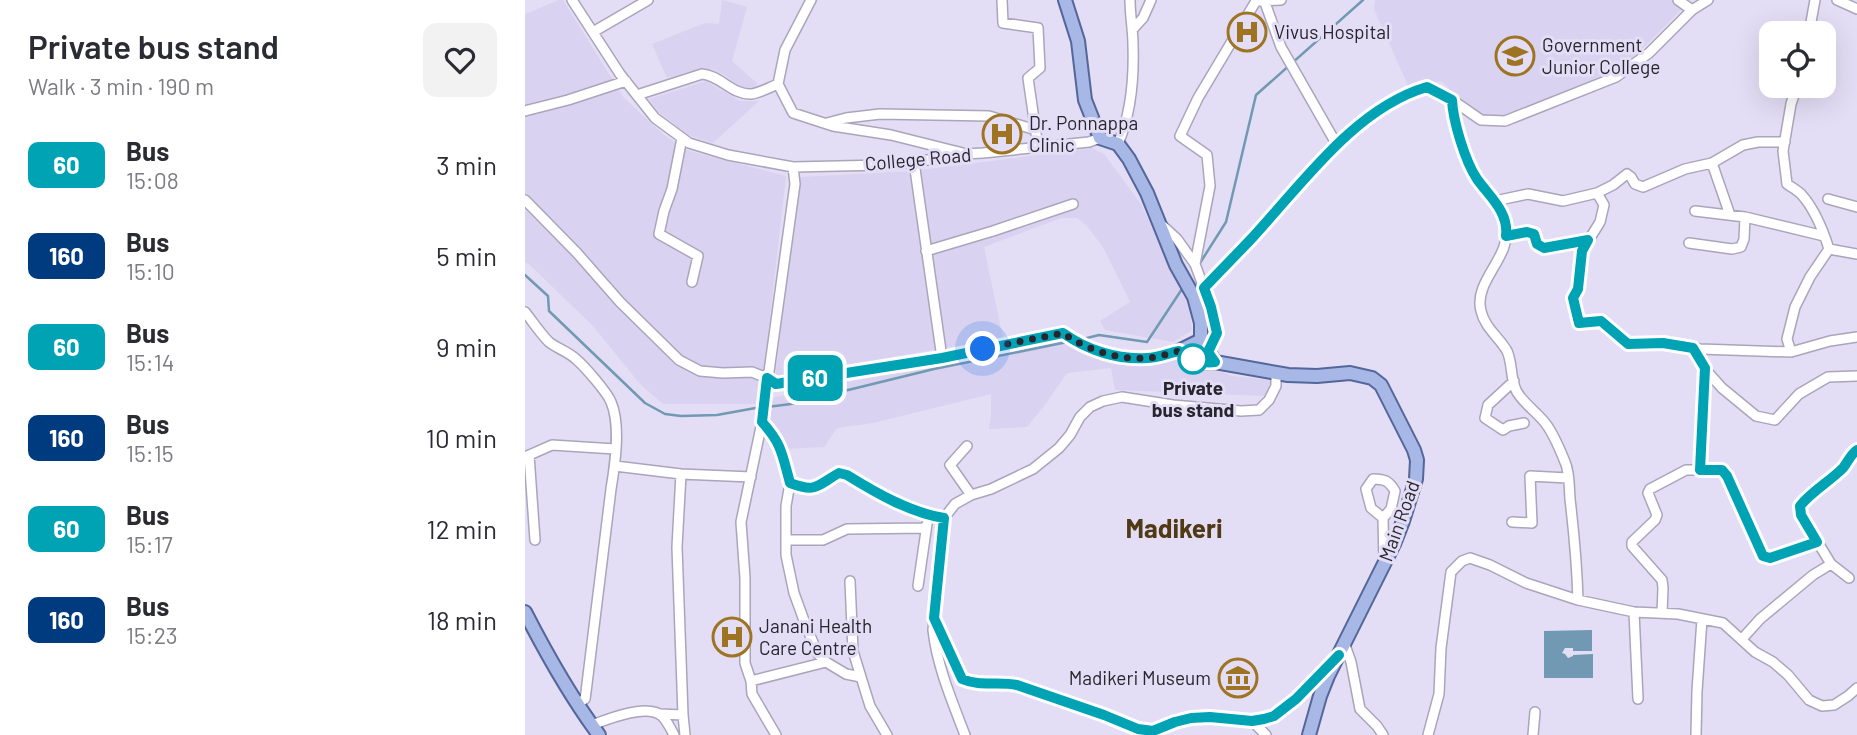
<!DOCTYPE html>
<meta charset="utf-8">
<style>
:root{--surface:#fff;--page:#f2f2f3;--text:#2b2b33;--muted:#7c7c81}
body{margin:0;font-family:Barlow,sans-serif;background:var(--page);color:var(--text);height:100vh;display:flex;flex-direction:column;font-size:26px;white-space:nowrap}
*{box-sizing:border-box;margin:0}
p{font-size:23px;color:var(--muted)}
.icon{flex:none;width:38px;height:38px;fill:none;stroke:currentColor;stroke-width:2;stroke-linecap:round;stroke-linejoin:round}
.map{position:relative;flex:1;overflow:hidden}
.side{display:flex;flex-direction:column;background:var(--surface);width:525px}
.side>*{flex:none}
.badge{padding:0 14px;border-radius:10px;font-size:24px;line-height:46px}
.fabs{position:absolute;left:1234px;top:21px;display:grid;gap:14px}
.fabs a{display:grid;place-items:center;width:77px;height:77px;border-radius:14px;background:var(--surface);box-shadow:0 7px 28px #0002;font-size:35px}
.you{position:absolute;width:35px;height:35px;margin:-18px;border:5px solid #fff;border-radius:50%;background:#1a73e8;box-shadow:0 0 0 10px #1a73e833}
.map>.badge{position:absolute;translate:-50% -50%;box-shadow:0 0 0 4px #fff}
.round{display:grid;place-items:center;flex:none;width:74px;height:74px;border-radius:14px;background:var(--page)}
.overview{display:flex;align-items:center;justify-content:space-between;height:119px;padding:0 28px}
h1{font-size:33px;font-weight:600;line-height:52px}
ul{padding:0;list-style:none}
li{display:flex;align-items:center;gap:21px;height:91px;padding:0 28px}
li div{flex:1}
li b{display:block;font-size:26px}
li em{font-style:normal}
li .badge{min-width:77px;font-weight:700;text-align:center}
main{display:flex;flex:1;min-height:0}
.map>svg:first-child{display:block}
.built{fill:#d9d2f0}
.water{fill:#7199b3}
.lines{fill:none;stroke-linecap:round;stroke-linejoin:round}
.stream{stroke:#7199b3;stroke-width:2.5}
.minor-casing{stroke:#aaa5bb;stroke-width:12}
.major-casing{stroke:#54669a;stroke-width:16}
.minor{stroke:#fff;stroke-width:9}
.major{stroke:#a7b8e6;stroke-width:12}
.line-casing{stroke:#fff;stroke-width:16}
.line{stroke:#00a3b4;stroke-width:10}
.walk{stroke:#27252d;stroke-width:7;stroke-dasharray:0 12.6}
.stop-dot{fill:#fff;stroke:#00a3b4;stroke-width:3.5}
.labels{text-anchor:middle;stroke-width:6;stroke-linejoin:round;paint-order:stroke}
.poi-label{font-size:19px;fill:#27252d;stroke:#e3def5;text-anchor:start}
.street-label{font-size:19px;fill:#27252d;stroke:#e3def5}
.stop-label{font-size:19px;font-weight:bold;fill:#27252d;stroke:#e3def5}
.district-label{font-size:26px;font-weight:bold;fill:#4f3a15;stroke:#e3def5}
</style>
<main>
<section class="side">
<div class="overview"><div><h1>Private bus stand</h1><p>Walk · 3 min · 190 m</p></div><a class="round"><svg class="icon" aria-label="heart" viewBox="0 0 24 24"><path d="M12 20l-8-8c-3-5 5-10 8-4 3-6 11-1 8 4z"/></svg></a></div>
<ul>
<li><span class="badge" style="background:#00a3b4;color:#fff">60</span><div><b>Bus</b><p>15:08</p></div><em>3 min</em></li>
<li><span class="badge" style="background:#003b80;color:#fff">160</span><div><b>Bus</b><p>15:10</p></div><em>5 min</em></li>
<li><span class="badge" style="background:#00a3b4;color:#fff">60</span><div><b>Bus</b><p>15:14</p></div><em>9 min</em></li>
<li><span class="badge" style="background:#003b80;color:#fff">160</span><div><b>Bus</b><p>15:15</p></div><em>10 min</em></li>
<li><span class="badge" style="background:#00a3b4;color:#fff">60</span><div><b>Bus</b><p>15:17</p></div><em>12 min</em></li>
<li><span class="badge" style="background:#003b80;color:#fff">160</span><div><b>Bus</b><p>15:23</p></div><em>18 min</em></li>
</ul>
</section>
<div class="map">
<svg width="1332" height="735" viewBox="0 0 1332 735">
<rect width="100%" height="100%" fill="#e3def5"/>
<path class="built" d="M34 0H38L99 98 139 135 164 151 261 176 235 404H138L115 384 68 326 5 265 0 262V14Z
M197 0 222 7 207 61 233 84 229 87 216 88 201 76 187 69 166 71 142 78 127 44 180 23 194 24Z
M850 0H1159L1161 5 1101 65 1057 85 981 117 960 116 940 104 916 81 884 88 849 9Z
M181 81 215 101H234L188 143 163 135 134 112 124 99Z
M566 148 579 154 616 204 665 309 667 330 648 342 580 330 575 321 605 302 578 247 562 226 552 218H536L459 247 478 338 250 377 275 177 388 171Z
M536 338 561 353 623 364 653 357 708 376 745 380V388L739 396 590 390 586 368 542 373 519 406 502 427 464 429 466 415V394L348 423 312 428 299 447 260 449 252 432 242 421 246 398Z"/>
<path class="water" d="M1067 630V651H1048V648H1040L1037 653 1040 654 1043 658 1048 656V655L1068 654V678H1019V631Z"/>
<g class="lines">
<path class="stream" d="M675 263 701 222 731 95 838 0
M0 275 23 296 24 311 120 403 140 414 156 416 192 415 236 407
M554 340 574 335 622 342 659 286
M242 407 266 404 409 369 547 341"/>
<defs>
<path id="minor" d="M47 0 95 74 130 118 164 143 203 155 268 167 359 165 420 158 439 154 458 153 564 142 575 138
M286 0 260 50 253 84 268 113 308 126 366 135 438 153
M477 0 478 23 513 28 515 68 503 78 513 147
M739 0 756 47 812 145
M1153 0 1167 10
M1312 0 1332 9
M607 30 618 18 626 0
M68 32 123 0
M1284 33 1290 0
M1272 86 1266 104 1258 151 1262 184C1266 187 1272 190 1276 194 1289 208 1298 230 1304 249L1285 277 1270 307 1262 339 1266 352 1305 341 1332 337
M112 95 177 74C195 75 207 95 226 94 235 93 245 87 253 84
M927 100C928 125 938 155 951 176 962 195 975 202 981 226 987 257 948 281 956 311 960 328 974 337 982 351 988 364 985 380 992 392 1000 405 1012 412 1021 424 1027 432 1036 452 1040 462 1045 473 1044 487 1045 499 1049 533 1052 566 1053 600
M0 111 43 100 101 81
M302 123 321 118 355 114 464 116 511 130
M157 138 147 189 139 211 134 234 173 256 167 282
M593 144C606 114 609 76 608 45 608 30 605 15 605 0
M389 162 417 358
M1187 163 1218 145 1233 142H1260
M1072 193 1079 205 1075 222 1057 251 1053 289 1048 298 1054 323 1075 321 1103 344 1138 343 1175 349 1266 352
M1303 199 1332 207
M0 200 52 253 95 302 154 360 175 371 198 373 227 372 242 378 251 384 417 358 538 333C562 350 592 360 622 358 632 358 644 353 654 351
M970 201 1003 194 1038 201 1072 193 1088 185 1102 174 1106 177 1110 184 1118 187 1160 169 1187 163 1205 215
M1170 211 1220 217 1299 236
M638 226 652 239 670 264 685 186 682 155 655 136 673 98 731 1 756 0
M980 236 1002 232 1009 234 1012 244 1019 248 1063 240
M1164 243 1207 249 1216 247 1219 239 1220 217
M1304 249 1332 254
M401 251 468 231 548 204
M670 264 686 307 693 333 683 352
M669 297 730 236 753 208 812 145 858 107 882 93 902 87 920 95 956 120 980 121 1091 77 1124 53 1167 10 1183 0
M0 312C8 322 15 333 24 342 33 349 44 352 52 360 60 367 82 392 86 402 96 425 90 465 86 489L61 692 60 699 52 704
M1168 348 1179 368 1197 388 1231 416 1250 420 1274 394 1303 377 1332 376
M989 381 963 405 960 418 978 430 984 426 999 423
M237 422 250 436 255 447 265 483 261 506V555L269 593 281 626 293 654 301 662 321 674 336 677 345 706 362 735
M442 446 425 465 446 495
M4 455 10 540
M0 457 27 445 90 449
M90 466 156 474 226 477
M1176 470 1179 368
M265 483C292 493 292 486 314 473L322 475C351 493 386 513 419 518
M858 518 866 509 870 491C864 481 860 479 848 479L841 489 846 508 858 518 859 564
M987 522 1007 523 1005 476 1043 478
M261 540H298L322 529 401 528
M1324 578 1306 564 1276 515 1275 507C1287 492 1304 482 1318 468 1323 462 1325 455 1332 450
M325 581 328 651 336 677
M393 586 402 524
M1109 612 1113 699
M1137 613 1138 588 1137 580 1107 546V542L1130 520 1132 515 1123 493 1125 489 1161 470H1197L1202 476 1238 556 1245 558 1292 542
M410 620 437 679C455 687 474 681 492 685L579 715 613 729 628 731 666 718 685 717 727 721 739 719 749 716 770 699 805 664
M1217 639 1235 619 1288 575 1306 564
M820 645 826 662 835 709 852 726 858 735
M226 681 301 662
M135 714 158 715 152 547 156 474
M158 715 160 735
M727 721 741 735
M67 725C83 719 122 703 137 716 142 721 146 729 149 735
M251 735 227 694 226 681 220 663V578L216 522 237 422 270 184 268 167
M440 735C427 701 412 666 408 630L419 518 430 504 446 495 466 489 508 469 534 448 545 435 555 417 565 407 578 401 597 397 648 405 716 411 734 410 744 400 751 386V374
M903 735 914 694 916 648 926 572 937 561 945 558 965 565 1001 583 1053 600 1109 612 1153 614 1198 623 1230 652 1248 662 1263 675 1284 700 1297 706 1309 705 1323 696 1332 688
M1008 735 1010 712
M1171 735 1172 691 1177 619"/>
<path id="major" d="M540 0 553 41 560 100 575 138 593 144 604 159 622 193 651 265 669 297 676 323V340
M676 340 690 362C676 364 666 358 654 351Z
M690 362 763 375 792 376 825 373 847 378 856 385 889 450 892 460 891 479 878 521 869 544 803 676 795 696 784 735
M0 612C22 655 45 696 74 735"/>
</defs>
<use href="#minor" class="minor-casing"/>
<use href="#major" class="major-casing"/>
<use href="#minor" class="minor"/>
<use href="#major" class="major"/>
</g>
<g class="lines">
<defs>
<path id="line" d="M814 655 771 699 749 716 739 719 727 721 685 717 666 718 650 722 628 731 613 729 579 715 492 685C474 681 455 687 437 679L409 618 419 518C386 513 351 493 322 475L314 473C291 486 292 493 265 483 257 454 257 444 237 422L242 378 251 384 417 358 538 333C562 350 592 360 622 358 632 358 644 353 654 351 666 358 676 364 690 362L683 352 692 333 686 307 679 288C695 271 712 254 728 237 777 184 830 108 902 87L927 100C928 121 940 161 952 179 964 196 984 212 981 236L1002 232 1009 234 1012 244 1019 248 1063 240 1057 251 1053 289 1048 298 1054 323 1076 321 1103 344 1138 343 1168 348 1180 368 1175 470H1197L1202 476 1238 556 1245 558 1292 542 1276 515 1275 506C1287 491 1304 482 1318 468 1323 462 1325 455 1332 450"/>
</defs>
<use href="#line" class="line-casing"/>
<use href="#line" class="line"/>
<path class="walk" d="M458 349 538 333C562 350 592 360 622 358 632 358 644 353 654 351L671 360 668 359"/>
</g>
<defs>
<symbol id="hospital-ring" viewBox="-11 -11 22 22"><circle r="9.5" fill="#e3def5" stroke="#9e7423" stroke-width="1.5"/><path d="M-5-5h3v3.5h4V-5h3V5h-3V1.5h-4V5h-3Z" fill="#9e7423"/></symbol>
<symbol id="university-ring" viewBox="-11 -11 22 22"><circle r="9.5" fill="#e3def5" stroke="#9e7423" stroke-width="1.5"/><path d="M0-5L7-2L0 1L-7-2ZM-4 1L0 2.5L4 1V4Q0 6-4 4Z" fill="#9e7423"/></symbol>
<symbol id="museum-ring" viewBox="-11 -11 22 22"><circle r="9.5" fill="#e3def5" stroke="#9e7423" stroke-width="1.5"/><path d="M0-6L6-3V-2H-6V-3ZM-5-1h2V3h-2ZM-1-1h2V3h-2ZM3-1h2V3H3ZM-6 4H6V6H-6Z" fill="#9e7423"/></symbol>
</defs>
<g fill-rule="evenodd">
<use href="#hospital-ring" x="700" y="10" width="44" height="44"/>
<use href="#university-ring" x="968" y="34" width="44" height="44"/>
<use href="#hospital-ring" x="455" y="112" width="44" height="44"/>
<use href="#hospital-ring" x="185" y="615" width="44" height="44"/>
<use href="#museum-ring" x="691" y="656" width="44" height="44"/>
</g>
<circle class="stop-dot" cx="668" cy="359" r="14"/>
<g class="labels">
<g class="poi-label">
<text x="749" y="39">Vivus Hospital</text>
<text x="1017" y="52">Government<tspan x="1017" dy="22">Junior College</tspan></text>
<text x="504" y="130">Dr. Ponnappa<tspan x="504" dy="22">Clinic</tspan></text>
<text x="234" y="633">Janani Health<tspan x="234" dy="22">Care Centre</tspan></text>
<text x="686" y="685" text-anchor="end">Madikeri Museum</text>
</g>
<g class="street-label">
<text transform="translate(393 159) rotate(-5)" y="7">College Road</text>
<text transform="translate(874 521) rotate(-70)" y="7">Main Road</text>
</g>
<g class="stop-label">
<text x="668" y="395">Private<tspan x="668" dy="22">bus stand</tspan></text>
</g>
<g class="district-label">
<text x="649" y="538">Madikeri</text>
</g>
</g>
</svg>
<div class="fabs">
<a><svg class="icon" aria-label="locate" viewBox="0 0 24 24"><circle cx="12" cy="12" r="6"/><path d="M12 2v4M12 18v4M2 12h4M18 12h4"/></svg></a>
</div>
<div class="you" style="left:458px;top:349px"></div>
<b class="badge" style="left:290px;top:378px;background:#00a3b4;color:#fff">60</b>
</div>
</main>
